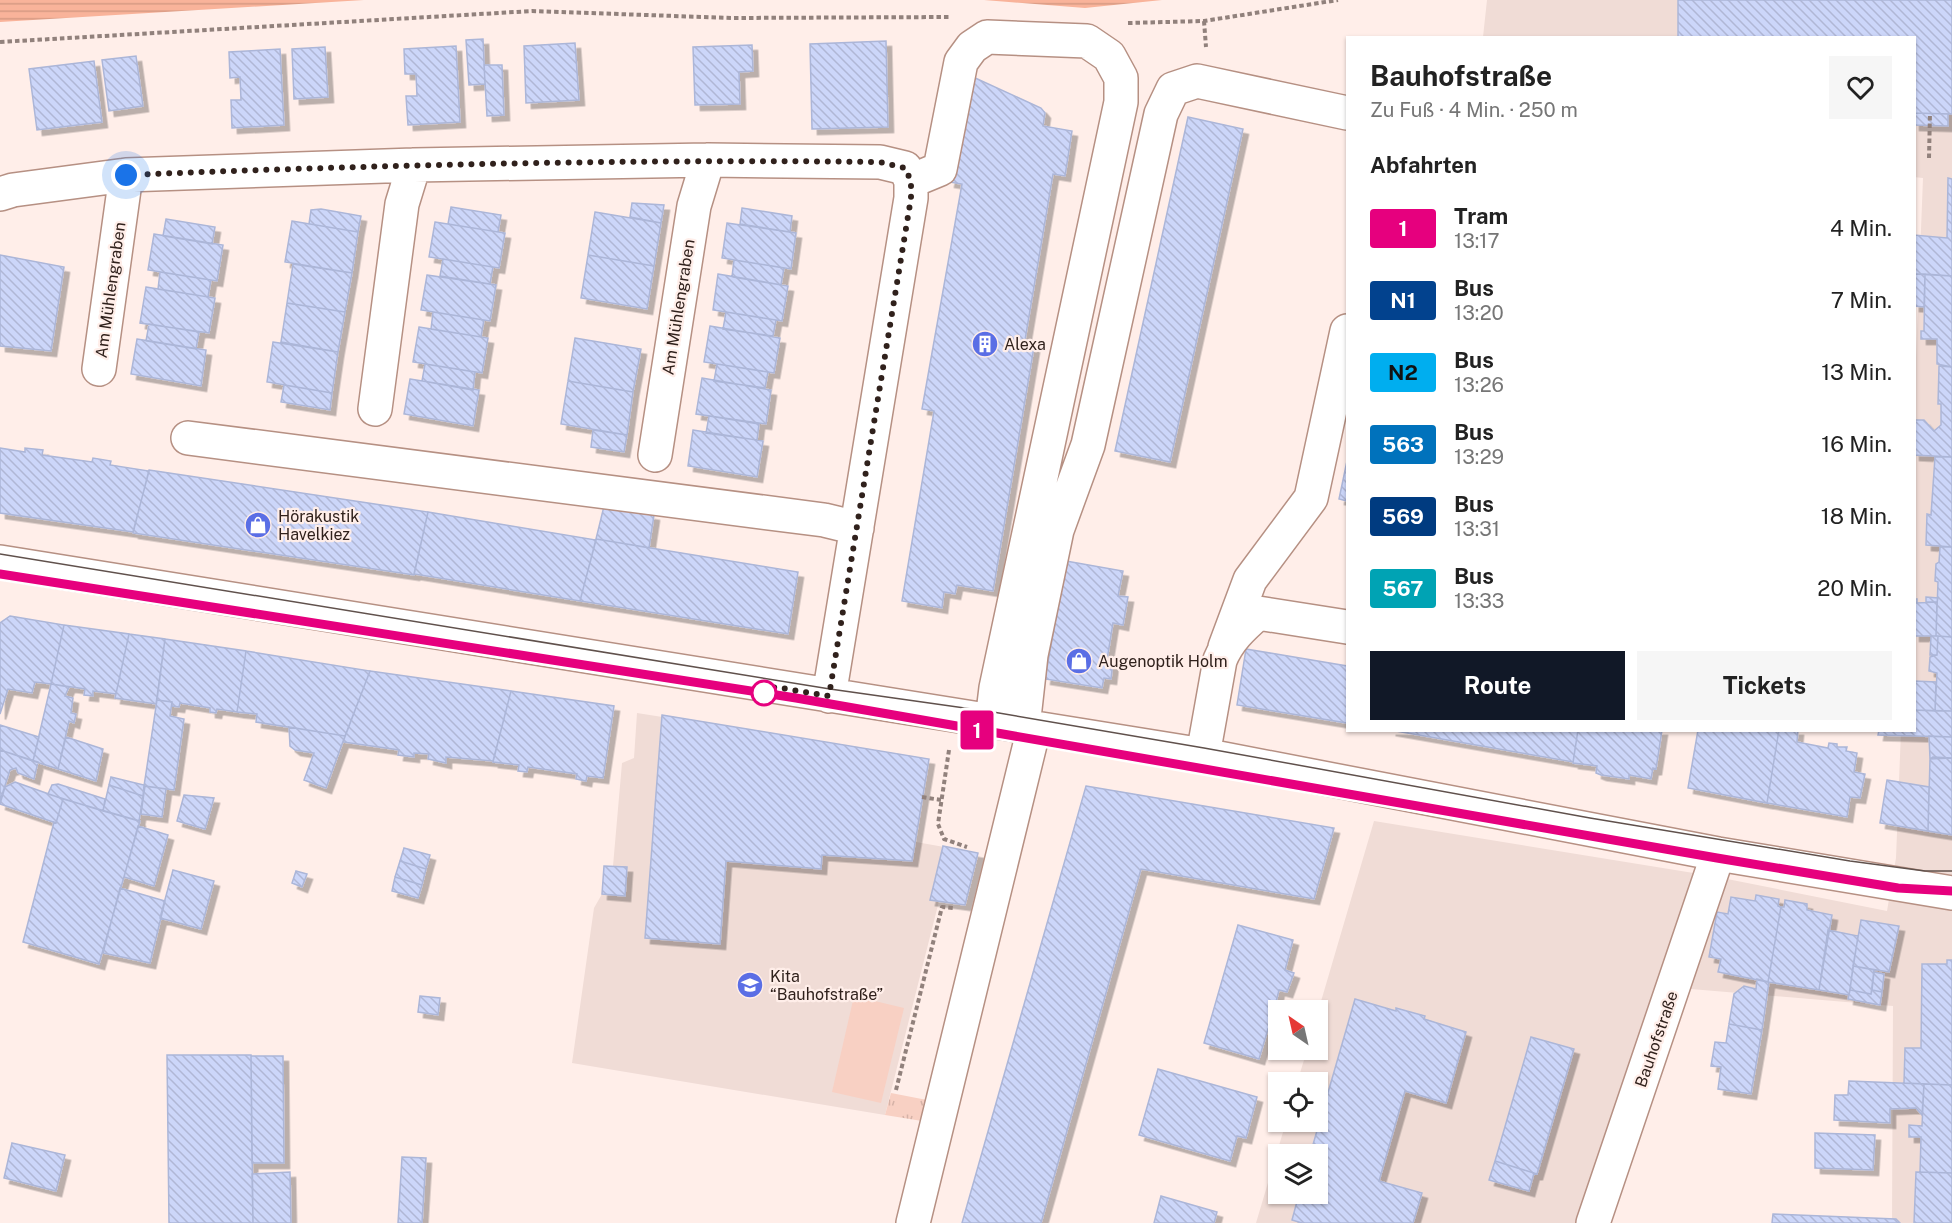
<!DOCTYPE html>
<html lang="de">
<meta charset="utf-8">
<style>
:root{--surface:#fff;--page:#f6f6f6;--text:#222;--muted:#767676;--accent:#111827}
body{margin:0;font-family:"Public Sans",sans-serif;background:var(--page);color:var(--text);height:100vh;display:flex;flex-direction:column;font-size:22px;white-space:nowrap}
*{box-sizing:border-box;margin:0}
p{font-size:20px;color:var(--muted)}
.icon{flex:none;width:33px;height:33px;fill:none;stroke:currentColor;stroke-width:2;stroke-linecap:round;stroke-linejoin:round}
.map{position:relative;flex:1;overflow:hidden}
.details{position:absolute;left:1346px;top:36px;width:570px;height:696px;display:flex;flex-direction:column;background:var(--surface);border-radius:0px;box-shadow:0 2px 4px #0004}
.details>*{flex:none}
.badge{padding:0 12px;border-radius:4px;font-size:21px;line-height:39px}
.needle{width:39px;rotate:326deg}
.buttons{position:absolute;left:1268px;top:1000px;display:grid;gap:12px}
.buttons a{display:grid;place-items:center;width:60px;height:60px;border-radius:0px;background:var(--surface);box-shadow:0 2px 4px #0004;font-size:30px}
.you{position:absolute;width:30px;height:30px;margin:-15px;border:4px solid #fff;border-radius:50%;background:#1a73e8;box-shadow:0 0 0 9px #1a73e833}
.map>.badge{position:absolute;translate:-50% -50%;box-shadow:0 0 0 3px #fff}
h2{padding:0 24px;font-size:22px;line-height:54px}
.round{display:grid;place-items:center;flex:none;width:63px;height:63px;border-radius:0px;background:var(--page)}
.headline{display:flex;align-items:center;justify-content:space-between;height:102px;padding:0 24px}
h1{font-size:28px;font-weight:700;line-height:45px}
.action{display:flex;gap:12px;margin-top:auto;padding:12px 24px}
.action a{flex:1;height:69px;border-radius:0px;background:var(--accent);color:#fff;font-size:24px;font-weight:700;line-height:69px;text-align:center}
.action a+a{background:var(--page);color:var(--text)}
ul{padding:0;list-style:none}
li{display:flex;align-items:center;gap:18px;height:72px;padding:0 24px}
li div{flex:1}
li b{display:block;font-size:22px}
li em{font-style:normal}
li .badge{min-width:66px;font-weight:700;text-align:center}
.map>svg:first-child{display:block}
.built{fill:#f0dcd6;fill-rule:evenodd}
.grass{fill:url(#grass-tufts)}
.pitch{fill:#f8d0c3}
.water{fill:url(#water-rules)}
.building{fill:url(#building-back-hatch);stroke:#acb6d8;stroke-width:1.5;filter:url(#shadow)}
.lines{fill:none;stroke-linecap:round;stroke-linejoin:round}
.minor-casing{stroke:#b69083;stroke-width:36}
.path{stroke:#91817c;stroke-width:4;stroke-dasharray:4.5 3;stroke-linecap:butt}
.minor{stroke:#fff;stroke-width:33}
.tram{stroke:#60514c;stroke-width:1.5}
.line-casing{stroke:#fff;stroke-width:14}
.line{stroke:#e6007e;stroke-width:9}
.walk{stroke:#30211c;stroke-width:6;stroke-dasharray:0 10.8}
.stop-dot{fill:#fff;stroke:#e6007e;stroke-width:3}
.labels{text-anchor:middle;stroke-width:4.5;stroke-linejoin:round;paint-order:stroke}
.street-label{font-size:16px;fill:#30211c;stroke:#ffeee9}
.poi-label{font-size:16px;fill:#30211c;stroke:#ffeee9;text-anchor:start}
</style>
<div class="map">
<svg width="1952" height="1223" viewBox="0 0 1952 1223">
<defs>
<pattern id="grass-tufts" width="24" height="20" patternUnits="userSpaceOnUse" patternTransform="scale(1.5)"><rect width="24" height="20" fill="#f8d0c3"/><path d="M3 7l-1-3M5 7V3M7 7l1-3M15 17l-1-3M17 17v-4M19 17l1-3" fill="none" stroke="#d5b2a7"/></pattern>
<pattern id="water-rules" width="6" height="5" patternUnits="userSpaceOnUse" patternTransform="scale(1.5)"><rect width="6" height="5" fill="#f9b39a"/><path d="M0 2.5h6" fill="none" stroke="#d69a84"/></pattern>
<pattern id="building-back-hatch" width="6" height="6" patternUnits="userSpaceOnUse" patternTransform="scale(1.5)"><rect width="6" height="6" fill="#ccd6f9"/><path d="M-1 5l2 2M0 0l6 6M5-1l2 2" fill="none" stroke="#b0b7d5"/></pattern>
<filter id="shadow"><feDropShadow dx="5.5" dy="5.5" stdDeviation="0" flood-color="#0004"/></filter>
</defs>
<rect width="100%" height="100%" fill="#ffeee9"/>
<path class="built" d="M1487 0H1952V1223H1892L1893 1006 1679 988 1594 1223H1256L1286 1122H1317V1083H1297L1307 1050H1317V1015L1374 821 1712 876 1887 911 1896 858 1901 731 1914 730V409L1923 178 1914 177V38L1483 37ZM1278 1155H1317V1194H1278Z
M637 713 929 759 916 842 978 853 965 905 939 901 885 1115 572 1063 594 908 602 894 604 866H613L622 763 634 758Z"/>
<path class="grass" d="M891 1093 927 1100 922 1121 885 1115Z"/>
<path class="pitch" d="M854 996 904 1008 881 1103 832 1092Z"/>
<path class="water" d="M0 0H364L0 22Z
M984 0H1162L1085 8Z"/>
<path class="building" d="M1678 0H1952V114L1914 113V38H1678Z
M483 39 485 84 469 85 466 40Z
M886 41 888 127 812 129 810 44Z
M575 43 579 100 526 103 524 46Z
M752 45 753 71 739 72 740 104 695 105 693 47Z
M456 46 460 122 408 125 406 96H417L416 74H405L404 49Z
M325 47 328 97 294 99 292 49Z
M280 49 284 125 232 128 231 100H241L240 77 230 78 229 52Z
M136 56 143 106 109 111 102 60Z
M94 61 102 122 37 130 29 69Z
M484 65H502L504 115 487 116Z
M973 77 1041 108 1045 113 1043 126 1072 131 1065 176 1053 174 1025 340 1035 341 993 591 957 585 955 594 944 592 942 608 902 601 934 411 922 409 962 184 949 182Z
M1914 113 1948 114V126L1914 125Z
M1188 117 1243 129 1170 462 1115 451Z
M1948 178 1952 179V276L1914 274V235L1947 238Z
M632 203 664 205 661 223 630 217Z
M451 207 501 215 498 232 448 224Z
M742 208 792 216 790 232 740 224Z
M321 209 361 216 358 232 309 224 311 210Z
M595 212 661 223 654 266 588 255Z
M166 219 215 227 212 244 163 236Z
M292 221 358 232 352 273 285 262Z
M435 222 505 233 499 268 429 257Z
M727 223 796 233 791 269 722 258Z
M154 234 223 245 217 281 148 270Z
M0 255 64 267 51 351 0 346Z
M588 255 654 266 647 309 581 298Z
M443 259 493 267 490 284 440 276Z
M734 260 784 268 781 285 732 277Z
M293 264 352 273 345 312 287 303Z
M160 272 211 280 208 297 158 289Z
M718 274 788 286 782 321 713 310Z
M1914 274H1925L1924 307 1914 306Z
M1925 274 1952 276V367L1937 364V339H1921V331H1924Z
M427 275 496 285 490 321 421 310Z
M146 287 215 298 209 333 140 323Z
M287 303 345 312 338 352 281 342Z
M433 312 484 320 481 337 431 329Z
M726 312 776 320 773 336 723 329Z
M149 324 199 332 196 349 146 341Z
M710 326 780 338 774 373 704 362Z
M419 327 488 338 482 373 413 362Z
M575 338 641 349 633 392 568 381Z
M137 339 206 350 201 386 131 374Z
M273 342 338 352 332 393 267 382Z
M425 364 475 372 473 390 422 381Z
M717 364 768 372 765 388 714 381Z
M1939 366 1952 367V457L1914 455V420H1924L1934 431 1941 425V404H1938Z
M702 378 771 390 766 424 696 414Z
M410 379 479 390 473 426 404 414Z
M568 381 633 392 627 435 561 424Z
M284 385 332 393 330 410 281 402Z
M709 416 759 424 757 440 706 433Z
M593 430 627 435 624 452 591 447Z
M693 430 763 441 757 477 688 466Z
M0 448 25 452V448L43 450 42 455 92 462 93 458 111 461 110 465 149 471 133 532 0 513Z
M1935 457H1952V547L1926 545 1927 514 1931 515Z
M1347 461V501L1339 499Z
M149 470 428 512 414 575 133 533Z
M604 506 654 515 649 548 596 539Z
M428 512 596 540 580 601 414 574Z
M596 539 798 572 788 634 580 601Z
M1940 547H1952V637L1936 636 1938 582 1935 581 1936 564 1939 562Z
M1066 561 1123 571 1118 596 1128 597 1123 625 1113 623 1107 660 1113 662 1111 679 1104 678 1102 688 1045 679Z
M1926 597 1938 598 1937 602H1926Z
M1914 599H1917V603L1937 602 1936 636H1914Z
M10 616 64 625 51 684 35 682 32 693 8 689 0 714V623Z
M64 625 129 634 116 694 93 691V696L84 695 85 689 51 684Z
M129 634 165 639 156 704 115 698Z
M1931 636H1938L1937 655H1930Z
M1938 636 1952 637V711H1935L1937 673 1929 671 1930 657 1937 655Z
M165 639 246 651 237 712 217 709 216 713 210 712V708L180 703 179 707 172 706V702L157 700Z
M1246 649 1347 666V723L1237 705Z
M246 651 370 671 345 736 256 722 257 714 237 712Z
M370 671 511 691 493 761 446 757V763L428 759 429 754 414 753V757L398 755 399 750 343 742Z
M1914 681 1936 682 1935 711 1914 710Z
M51 684 69 687 65 696 73 698 71 713 76 714 74 723 69 721 58 769 33 761Z
M511 691 614 706 603 778 587 776 586 781 576 779 577 774 528 767 527 772 518 771 519 765 493 762Z
M157 700 172 702 170 716 184 719 174 790 144 786Z
M1914 710 1952 711V737L1878 735 1879 730H1914Z
M662 715 929 759 912 861 822 855 821 869 726 861 720 944 645 938Z
M0 725 39 737 33 761 0 750Z
M289 727 345 736 326 788 304 780 314 753 295 750 290 746Z
M1390 730H1578L1573 762Z
M1578 730H1662L1656 769 1653 768 1651 779 1629 775V779L1601 775 1596 773 1597 766 1573 763Z
M1698 730H1779L1767 803 1688 788Z
M1779 730H1798L1797 742 1828 748 1829 743 1837 744V747H1847L1846 751 1857 753 1854 772 1865 774 1860 798 1850 797 1847 817 1767 803Z
M1929 736 1952 737V758L1930 759Z
M66 737 103 749 96 781 58 769Z
M0 750 38 762 34 779 18 773 16 768 10 770 0 801Z
M1933 757 1952 758V835L1928 831 1930 759Z
M111 777 144 785 143 796 109 785Z
M1887 780 1929 787 1928 831 1880 823Z
M15 782 63 799 56 823 0 804 5 787Z
M58 784 105 799 103 811 48 794 52 785Z
M109 785 143 796 139 821 103 811Z
M145 786 166 789 162 817 141 814Z
M1086 786 1334 828 1314 899 1141 869 1041 1223H962Z
M184 795 214 798 205 829 177 821Z
M63 799 140 821 99 964 23 942 54 822 56 823Z
M138 826 168 835 154 886 124 877Z
M943 846 978 853 965 905 930 900Z
M404 848 430 855 426 869 400 861Z
M400 861 426 869 422 885 395 877Z
M604 866 627 867 625 896 602 894Z
M173 870 214 881 201 929 160 918Z
M296 871 307 874 302 887 292 883Z
M395 877 422 885 418 898 392 891Z
M120 888 165 901 150 963 103 953Z
M1756 895 1779 899 1778 906 1781 907 1768 982 1718 972 1721 959 1709 957 1717 912 1728 914 1731 897 1755 901Z
M1785 900 1807 904V910L1832 915 1819 990 1768 982 1781 907H1784Z
M1861 920 1899 926 1889 972 1853 966Z
M1238 925 1293 940 1285 970 1294 973 1287 992 1279 990 1274 1010 1279 1011 1278 1028 1277 1031 1268 1029 1259 1059 1204 1043Z
M1828 930 1858 936 1849 995 1819 990Z
M1947 960H1952V1085L1904 1083 1905 1048H1921L1922 964H1947Z
M1853 966 1874 970 1871 994 1850 990Z
M1874 972 1884 974 1882 992 1872 990Z
M1757 979 1769 982 1762 1030 1729 1024 1734 994 1744 986 1756 989Z
M1850 990 1871 994 1872 990 1882 992 1880 1005 1848 999Z
M420 996 440 998 438 1015 418 1012Z
M1355 999 1396 1011V1008L1425 1016 1424 1019 1466 1032 1446 1103 1405 1091 1379 1181 1422 1193 1413 1223H1302L1292 1220 1299 1194H1317V1155H1310Z
M1729 1024 1762 1030 1751 1094 1718 1089 1721 1067 1711 1066 1715 1042 1726 1043Z
M1531 1037 1574 1049 1537 1174 1495 1161Z
M167 1055H251L253 1223H169Z
M251 1056H283L284 1163H252Z
M1158 1069 1257 1097 1246 1138 1237 1136 1230 1161 1139 1135Z
M1849 1081 1924 1084 1922 1115 1916 1108 1890 1109V1123L1834 1120 1835 1095H1848Z
M1924 1084 1952 1085V1173L1920 1172 1921 1137H1909V1125L1922 1126Z
M1815 1133 1875 1135 1873 1170 1815 1168Z
M12 1143 65 1155 56 1191 4 1178Z
M402 1157 426 1158 422 1223H398Z
M1495 1161 1534 1173 1529 1191 1489 1180Z
M290 1172 291 1223H253L252 1174Z
M1916 1172 1952 1173V1223H1914Z
M1161 1196 1217 1212 1214 1223H1154Z
M1773 1214 1896 1219 1900 1223H1772Z"/>
<g class="lines">
<defs>
<path id="minor" d="M911 181 940 169 961 62 972 47 987 37 1087 41 1109 56 1121 78V102L996 688 992 721
M0 194 13 190 126 175 414 165 708 160 880 162 905 168 911 181V198L829 696
M99 369 126 175
M375 409 402 204 414 165
M188 438 824 520 857 528
M655 455 694 206 708 160
M0 562 1203 755 1718 854 1952 893
M1225 647 1250 580 1311 498 1347 331
M1023 727 1031 655 1057 530 1088 445 1161 114 1173 89 1197 81 1347 113
M1203 755 1220 660C1228 640 1242 627 1258 613L1347 627
M913 1223 1034 728
M1593 1223 1718 854"/>
</defs>
<use href="#minor" class="minor-casing"/>
<path class="path" d="M1204 21 1206 47
M1128 23 1204 21 1338 0
M0 42 532 11 732 18 950 17
M1929 158 1930 113
M949 750 938 824 944 839 967 847
M922 797 941 800
M896 1090 942 907 953 908"/>
<use href="#minor" class="minor"/>
<path class="tram" d="M0 554 830 689 993 712 1204 748 1590 818 1850 861 1925 871H1952
M0 574 796 698 1717 858 1898 888 1952 891"/>
</g>
<g class="lines">
<defs>
<path id="line" d="M0 574 796 698 1717 858 1898 888 1952 891"/>
</defs>
<use href="#line" class="line-casing"/>
<use href="#line" class="line"/>
<path class="walk" d="M126 175C377 165 628 159 880 162L905 168 911 181V198L829 696 775 687 764 693"/>
</g>
<defs>
<symbol id="building-disc" viewBox="-11 -11 22 22"><circle r="9.5" fill="#5a6ee5" stroke="#ffeee9"/><path d="M-4-6H4V6H1V3H-1V6H-4ZM-2.5-4.3h1.7v1.8h-1.7ZM.8-4.3h1.7v1.8H.8ZM-2.5-1h1.7V.8h-1.7ZM.8-1h1.7V.8H.8Z" fill="#fff"/></symbol>
<symbol id="shop-disc" viewBox="-11 -11 22 22"><circle r="9.5" fill="#5a6ee5" stroke="#ffeee9"/><path d="M-5-2.5h2.3a2.7 3.5 0 0 1 5.4 0H5L5.5 6h-11ZM-1.5-2.5h3a1.5 2.3 0 0 0-3 0Z" fill="#fff"/></symbol>
<symbol id="school-disc" viewBox="-11 -11 22 22"><circle r="9.5" fill="#5a6ee5" stroke="#ffeee9"/><path d="M0-5L7-2L0 1L-7-2ZM-4 1L0 2.5L4 1V4Q0 6-4 4Z" fill="#fff"/></symbol>
</defs>
<g fill-rule="evenodd">
<use href="#building-disc" x="970" y="329" width="30" height="30"/>
<use href="#shop-disc" x="243" y="510" width="30" height="30"/>
<use href="#shop-disc" x="1064" y="646" width="30" height="30"/>
<use href="#school-disc" x="735" y="970" width="30" height="30"/>
</g>
<circle class="stop-dot" cx="764" cy="693" r="12"/>
<g class="labels">
<g class="street-label">
<text transform="translate(110 290) rotate(-82)" y="6">Am Mühlengraben</text>
<text transform="translate(678 307) rotate(-81)" y="6">Am Mühlengraben</text>
<text transform="translate(1656 1039) rotate(-71)" y="6">Bauhofstraße</text>
</g>
<g class="poi-label">
<text x="1004" y="350">Alexa</text>
<text x="278" y="522">Hörakustik<tspan x="278" dy="18">Havelkiez</tspan></text>
<text x="1098" y="667">Augenoptik Holm</text>
<text x="770" y="982">Kita<tspan x="770" dy="18">“Bauhofstraße”</tspan></text>
</g>
</g>
</svg>
<div class="buttons">
<a><svg class="needle" viewBox="-14 -14 28 28"><path d="M0-13l5 13h-10z" fill="#e53935"/><path d="M0 13l5-13h-10z" fill="#767676"/></svg></a>
<a><svg class="icon" aria-label="locate" viewBox="0 0 24 24"><circle cx="12" cy="12" r="6"/><path d="M12 2v4M12 18v4M2 12h4M18 12h4"/></svg></a>
<a><svg class="icon" aria-label="layers" viewBox="0 0 24 24"><path d="M12 4l9 5-9 5-9-5zM3 14l9 5 9-5"/></svg></a>
</div>
<div class="you" style="left:126px;top:175px"></div>
<b class="badge" style="left:977px;top:730px;background:#e6007e;color:#fff">1</b>
<section class="details">
<div class="headline"><div><h1>Bauhofstraße</h1><p>Zu Fuß · 4 Min. · 250 m</p></div><a class="round"><svg class="icon" aria-label="heart" viewBox="0 0 24 24"><path d="M12 20l-8-8c-3-5 5-10 8-4 3-6 11-1 8 4z"/></svg></a></div>
<h2>Abfahrten</h2>
<ul>
<li><span class="badge" style="background:#e6007e;color:#fff">1</span><div><b>Tram</b><p>13:17</p></div><em>4 Min.</em></li>
<li><span class="badge" style="background:#02428e;color:#fff">N1</span><div><b>Bus</b><p>13:20</p></div><em>7 Min.</em></li>
<li><span class="badge" style="background:#00aeef;color:#111">N2</span><div><b>Bus</b><p>13:26</p></div><em>13 Min.</em></li>
<li><span class="badge" style="background:#0072bc;color:#fff">563</span><div><b>Bus</b><p>13:29</p></div><em>16 Min.</em></li>
<li><span class="badge" style="background:#003b80;color:#fff">569</span><div><b>Bus</b><p>13:31</p></div><em>18 Min.</em></li>
<li><span class="badge" style="background:#00a3b4;color:#fff">567</span><div><b>Bus</b><p>13:33</p></div><em>20 Min.</em></li>
</ul>
<div class="action"><a>Route</a><a>Tickets</a></div>
</section>
</div>
